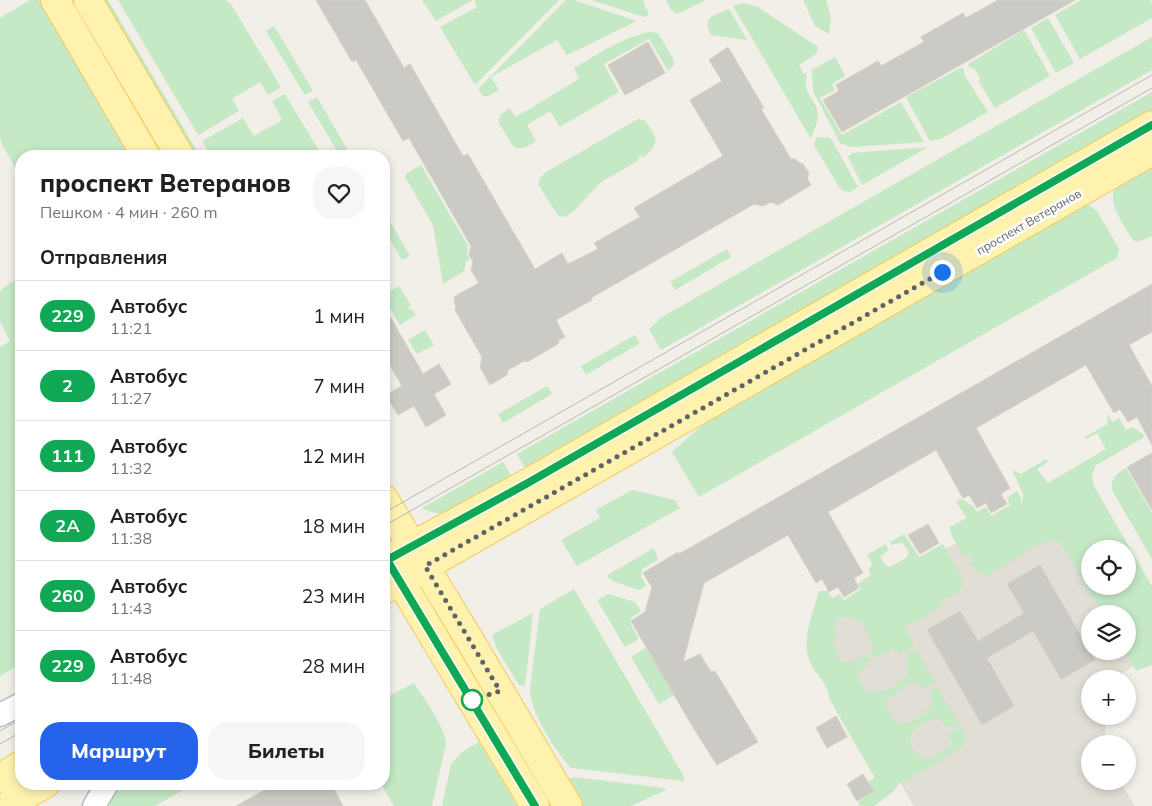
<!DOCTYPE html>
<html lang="ru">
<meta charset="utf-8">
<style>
:root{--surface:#fff;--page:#f6f6f6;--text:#202124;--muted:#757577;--line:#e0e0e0;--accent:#2563eb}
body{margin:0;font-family:Mulish,sans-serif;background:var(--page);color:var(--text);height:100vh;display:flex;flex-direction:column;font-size:19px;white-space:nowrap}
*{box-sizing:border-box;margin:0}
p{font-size:16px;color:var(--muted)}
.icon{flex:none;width:28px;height:28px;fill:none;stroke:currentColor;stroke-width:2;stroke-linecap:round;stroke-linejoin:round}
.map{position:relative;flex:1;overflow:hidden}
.sheet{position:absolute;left:15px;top:150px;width:375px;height:640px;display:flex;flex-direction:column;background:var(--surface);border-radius:20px;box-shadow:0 2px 8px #0003}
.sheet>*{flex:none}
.badge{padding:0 10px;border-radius:16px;font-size:18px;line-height:32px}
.controls{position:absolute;left:1081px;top:540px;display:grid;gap:10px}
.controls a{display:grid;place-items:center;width:55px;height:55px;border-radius:50%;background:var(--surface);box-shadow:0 2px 8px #0003;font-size:25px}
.you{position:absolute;width:25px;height:25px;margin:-12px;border:4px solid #fff;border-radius:50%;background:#1a73e8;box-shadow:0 0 0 8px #1a73e833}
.map>.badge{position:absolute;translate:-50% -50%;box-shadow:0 0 0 2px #fff}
h2{padding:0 25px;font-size:19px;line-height:45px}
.round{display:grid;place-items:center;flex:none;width:52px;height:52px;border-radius:20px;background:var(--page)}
.overview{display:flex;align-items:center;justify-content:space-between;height:85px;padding:0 25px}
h1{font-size:24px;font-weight:800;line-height:38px}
.cta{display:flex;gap:10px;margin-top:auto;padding:10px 25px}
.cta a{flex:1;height:58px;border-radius:20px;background:var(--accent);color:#fff;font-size:20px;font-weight:800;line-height:58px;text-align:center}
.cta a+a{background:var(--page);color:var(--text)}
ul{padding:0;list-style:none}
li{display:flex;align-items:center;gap:15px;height:70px;padding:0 25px;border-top:1px solid var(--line)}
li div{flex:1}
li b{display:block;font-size:19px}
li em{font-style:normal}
li .badge{min-width:55px;font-weight:700;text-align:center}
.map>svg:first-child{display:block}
.education{fill:#e1ded6}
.green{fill:#c5e8c5;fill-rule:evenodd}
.building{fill:#cccac5;stroke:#d6d1c6}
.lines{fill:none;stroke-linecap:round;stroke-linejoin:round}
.minor-casing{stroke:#b5b8bc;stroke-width:25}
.major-casing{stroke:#f2c960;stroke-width:30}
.minor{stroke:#fff;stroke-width:22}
.major{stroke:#fff2af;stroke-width:28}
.tram{stroke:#b6b7b8;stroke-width:1}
.line-casing{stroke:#fff;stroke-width:11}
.line{stroke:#10a855;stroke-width:8}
.walk{stroke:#5f6368;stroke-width:5;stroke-dasharray:0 9}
.stop-dot{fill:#fff;stroke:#10a855;stroke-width:2.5}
.labels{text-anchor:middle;stroke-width:5;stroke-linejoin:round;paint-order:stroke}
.street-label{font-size:12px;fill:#5f6368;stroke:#fff}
</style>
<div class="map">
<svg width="1152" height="806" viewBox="0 0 1152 806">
<rect width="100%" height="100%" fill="#f1efe8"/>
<path class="education" d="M1050 489 1090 586 1125 614H1090V651H1128L1151 656 1112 679H1090V716H1107L1104 744H1090V781H1120L1135 806H914L808 628Z"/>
<path class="green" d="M30 0H39L132 156H21V177L1 143 2 142 0 138V18Z
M103 0H108L200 156H196Z
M118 0H226L231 4 281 87 268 95 260 82 232 99 239 111 198 135Z
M422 0H473L436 21Z
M474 0H559L475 85 440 27 477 7Z
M566 0H573L637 21 567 55 557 40 491 77 499 90 488 96H483L478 89Z
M591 0H643L649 15 644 17Z
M666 0H706L677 14 671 10Z
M803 0H826L831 18 829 34 815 26Z
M1081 0H1150L1152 3V18L1080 59 1055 15Z
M743 3 758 7 818 47 816 54 799 65 804 74 807 73C801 95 818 100 818 115 818 123 813 132 811 139L733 6Z
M729 9 747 40 711 35C701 16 714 16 729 9Z
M1048 18 1074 63 1056 73 1031 28Z
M274 26 313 91 305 95 266 31Z
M1024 30 1050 76 995 108 979 82 980 78 975 69 970 68 968 64Z
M650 32 658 33 673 58 674 65 668 71 649 39 604 64 619 92 560 127 550 111 527 125 536 141C529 145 521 152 513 146L499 123V119L501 115 509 108 516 117 579 79 574 68C594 56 627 35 650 32Z
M1152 37V70L661 350 649 329 662 317Z
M835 57 845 75 844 77 832 84 835 90 820 98 842 135 901 102 924 142 851 147 840 143 813 91 812 70Z
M962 67 964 71V74L988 112 941 139 930 141 906 97Z
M1152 92V112L526 469 517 454Z
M285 94 322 156H211L202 141 243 118 254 136 282 120 272 101Z
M317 97 351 156H340L308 102Z
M638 119 644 120C658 136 661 145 642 158L641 155 638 157 639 160 600 183 574 211 564 217 558 216 538 184 540 178 546 172Z
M826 137 830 138 833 142 858 187 850 192 843 191 839 187 814 145 816 138Z
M928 147 862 185 848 157 852 153Z
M421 165 468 246 466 248 468 250 467 255 470 259 466 262 464 271 443 284 433 225 405 177 406 174Z
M1152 165V236L1137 242 1133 240C1125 226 1107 204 1115 188Z
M1087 204 1097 211 1119 249 1117 258 699 497 672 452 710 418 1083 205Z
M384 211 410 256 402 260 384 229Z
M727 249 731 257 675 290 670 282Z
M21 277V664L0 676V347L10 341 0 321V292L5 286Z
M399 286 411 305 408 307 410 310 412 309 416 315 400 325 384 298V295Z
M425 330 434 345 417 354 408 340Z
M635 335 640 343 586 375 581 366Z
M547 386 552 394 503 423 498 414Z
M1108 415 1113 422 1119 418 1126 430 1133 427 1143 434 1144 437 1095 466 1092 478 1095 488 1152 586V665L1136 671 1125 651H1128V614H1103L1062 545C1060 544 1055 540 1052 540 1041 539 1001 570 986 576L975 569 971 564 975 560 969 554 965 558 953 538 949 527 967 518 956 502 962 499 974 507 977 512 986 507 991 516 1010 505 1007 498 1017 491 1021 498V503H1022L1023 494 1012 470 1021 474 1046 459 1048 462 1037 469 1048 483 1106 449 1097 433 1086 439 1085 437 1107 424ZM1090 549H1128V586H1090Z
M503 462 512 477 444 514 431 512 422 508Z
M1126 468 1152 513V559L1112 490C1111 478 1116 474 1126 468Z
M632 490 675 500 680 508 577 566 561 540 600 518 596 510Z
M904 534 919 557 943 544 963 580C964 592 950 596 941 601L942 606 912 624 909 623 905 629 913 642V646L900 654 891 649 884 655 874 658 871 652 875 647C864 635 868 620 848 617 842 616 838 617 834 622L836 635 833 643 837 650 838 659C849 666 856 659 866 655L870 660C867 665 862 669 858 674 865 708 889 688 907 677L909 675 905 657 913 650 917 651 935 682 933 685 921 688 915 681 902 687 893 696 886 700 885 705 897 724C911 724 924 715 932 704 931 696 924 689 938 688L959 722C955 727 951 727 944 726L939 719 934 718C920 725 911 727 910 744L922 760 929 759 951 746 952 742 949 735 956 728 961 727C966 734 965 738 963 746L905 782 899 783 894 791 874 806H860L858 802 874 791 869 781 875 778 830 700C827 680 815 676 809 659 801 641 814 610 819 591H827L832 598 840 594 844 600 861 589 858 584 871 575 869 570 872 563 867 555 886 544 888 550 880 557 885 565 890 567 906 558 909 552 902 542 892 545 890 542Z
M654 548 658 560 642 569 641 576 646 586 639 590 615 582 606 576Z
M574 589 683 775 684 781 571 768C556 751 529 711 530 689L540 609Z
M609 594 635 602 641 611 632 617 630 623 638 637 637 640 625 647 597 600Z
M533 613 525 686 519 685 497 649 492 635Z
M646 648 674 695 659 704 631 657Z
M414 683C424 699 445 726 446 744L432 806H394L381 784H384V699Z
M479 742 517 806H442L451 764 462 752Z
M574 777 665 788 666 790 631 806H580L565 781Z
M121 784H194L155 806H108Z"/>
<path class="building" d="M316 0H365L404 68 410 64 463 156 468 154 535 269 562 253 568 264 598 249 594 243 640 217 634 208 723 156 690 100 722 81 709 60 728 47 764 108 761 109 791 159H796L798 162 803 164 809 173 807 178 811 185 778 205 771 202 763 206 754 204 591 298 592 300 556 320 565 337 559 340 558 344 527 362 524 361 508 370 507 375 490 385 480 367 482 357 455 310 456 306 454 302 455 296 479 283 471 270 473 262 469 255 471 246 409 138 403 141 356 60 352 62Z
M998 0H1075L842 132 823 100 839 91 836 85 878 61 881 66 924 42 921 37 963 13 966 18Z
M648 42 665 73 625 95 608 65Z
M1152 284V332L1129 345 1152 386V445L1137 417 1128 422 1120 409 1114 413 1086 365 976 428 1010 488 1001 494 1007 504 991 513 986 503 977 508 969 495 963 498 936 450 828 512 863 573 854 578 859 588 844 597 838 587 829 592 822 579 816 583 788 535 704 583 683 662 700 654 711 672 715 671 758 742 717 765 694 729 631 621 645 612 652 587 643 573 678 552 679 554Z
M384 306 423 374 439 364 451 384 434 394 446 415 426 427 414 406 398 415 386 395 402 386 384 355Z
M1152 453V510L1127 467Z
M928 524 939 543 920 554 908 535Z
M1040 565 1095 660 1061 679 1033 631 987 658 1014 706 982 725 927 630 960 611 978 641 1024 613 1007 584Z
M836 716 847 737 827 748 816 728Z
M863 774 874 791 857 801 847 784Z
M275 784H335V791L343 806H236Z"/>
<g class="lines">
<defs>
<path id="minor" d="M0 715 21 704
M94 806 107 784"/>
<path id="major" d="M55 0 146 156
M88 0 180 156
M384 499 469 639 568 806
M384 561 526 484 1152 125
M390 564 535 806
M384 590 1152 151
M0 778 21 765
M6 806 45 784"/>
</defs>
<use href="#minor" class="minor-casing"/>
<use href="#major" class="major-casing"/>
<use href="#minor" class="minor"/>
<use href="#major" class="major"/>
<path class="tram" d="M384 513 1152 75
M384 526 1152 88
M0 731 21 719
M0 744 21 732"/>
</g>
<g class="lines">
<defs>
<path id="line" d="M535 806 387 560 526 484 1152 125"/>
</defs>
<use href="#line" class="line-casing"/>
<use href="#line" class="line"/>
<path class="walk" d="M472 700 500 691 425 566 942 272"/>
</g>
<circle class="stop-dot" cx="472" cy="700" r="10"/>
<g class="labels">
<g class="street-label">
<text transform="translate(1029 222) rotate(-30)" y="4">проспект Ветеранов</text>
</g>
</g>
</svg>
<div class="controls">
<a><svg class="icon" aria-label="locate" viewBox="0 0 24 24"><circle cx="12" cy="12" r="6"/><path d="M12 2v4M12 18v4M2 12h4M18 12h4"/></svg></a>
<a><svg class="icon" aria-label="layers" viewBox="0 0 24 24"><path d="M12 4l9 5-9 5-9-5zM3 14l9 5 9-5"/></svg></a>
<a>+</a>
<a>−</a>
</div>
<div class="you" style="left:942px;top:272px"></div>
<section class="sheet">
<div class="overview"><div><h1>проспект Ветеранов</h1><p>Пешком · 4 мин · 260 m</p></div><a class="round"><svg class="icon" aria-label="heart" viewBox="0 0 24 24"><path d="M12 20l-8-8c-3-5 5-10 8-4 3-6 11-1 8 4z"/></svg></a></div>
<h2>Отправления</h2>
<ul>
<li><span class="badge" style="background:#10a855;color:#fff">229</span><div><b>Автобус</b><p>11:21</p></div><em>1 мин</em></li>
<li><span class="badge" style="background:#10a855;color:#fff">2</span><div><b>Автобус</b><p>11:27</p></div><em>7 мин</em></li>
<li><span class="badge" style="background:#10a855;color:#fff">111</span><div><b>Автобус</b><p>11:32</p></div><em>12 мин</em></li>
<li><span class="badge" style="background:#10a855;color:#fff">2А</span><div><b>Автобус</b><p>11:38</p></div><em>18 мин</em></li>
<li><span class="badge" style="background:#10a855;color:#fff">260</span><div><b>Автобус</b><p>11:43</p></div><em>23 мин</em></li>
<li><span class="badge" style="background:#10a855;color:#fff">229</span><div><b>Автобус</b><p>11:48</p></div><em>28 мин</em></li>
</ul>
<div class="cta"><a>Маршрут</a><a>Билеты</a></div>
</section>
</div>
